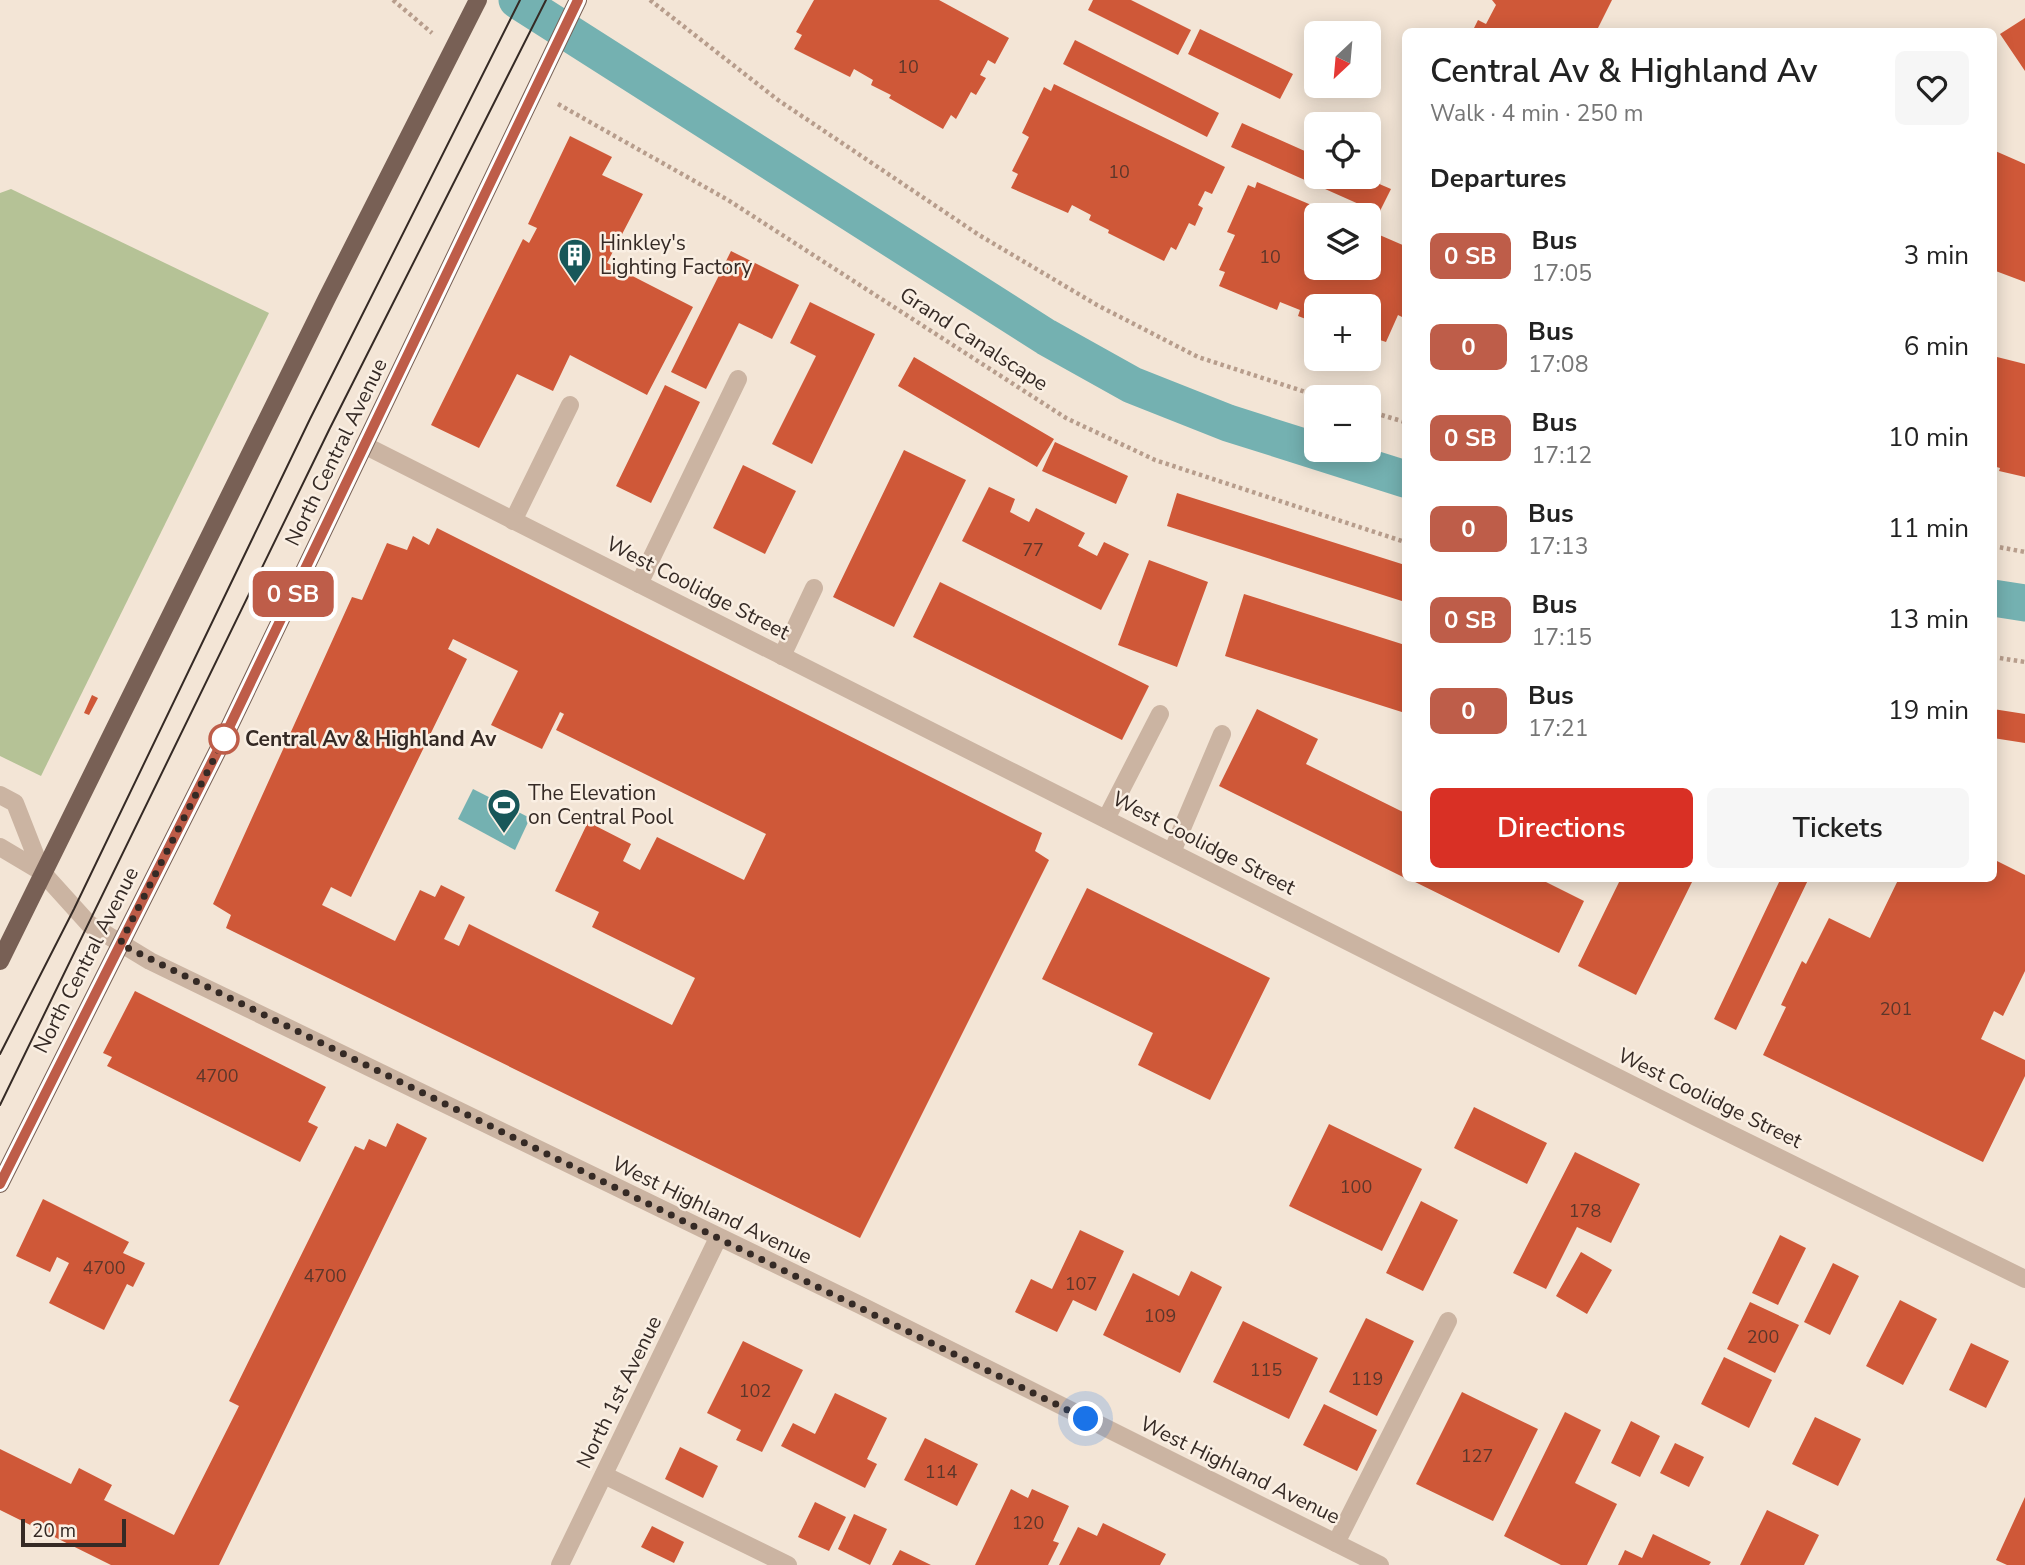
<!DOCTYPE html>
<meta charset="utf-8">
<style>
:root{--surface:#fff;--page:#f6f6f6;--text:#222;--muted:#767676;--accent:#d93025}
body{margin:0;font-family:"Nunito Sans",sans-serif;background:var(--page);color:var(--text);height:100vh;display:flex;flex-direction:column;font-size:26px;white-space:nowrap}
*{box-sizing:border-box;margin:0}
p{font-size:23px;color:var(--muted)}
.icon{flex:none;width:38px;height:38px;fill:none;stroke:currentColor;stroke-width:2;stroke-linecap:round;stroke-linejoin:round}
.map{position:relative;flex:1;overflow:hidden}
.drawer{position:absolute;left:1402px;top:28px;width:595px;height:854px;display:flex;flex-direction:column;background:var(--surface);border-radius:10px;box-shadow:0 4px 18px #0003}
.drawer>*{flex:none}
.badge{padding:0 14px;border-radius:10px;font-size:24px;line-height:46px}
.needle{width:46px;rotate:206deg}
.fabs{position:absolute;left:1304px;top:21px;display:grid;gap:14px}
.fabs a{display:grid;place-items:center;width:77px;height:77px;border-radius:10px;background:var(--surface);box-shadow:0 4px 18px #0003;font-size:35px}
.scale{position:absolute;left:21px;bottom:18px;width:105px;box-sizing:border-box;padding-left:7px;border:4px solid #352a25;border-top:0;font-size:19px;line-height:24px;white-space:nowrap;color:#352a25;-webkit-text-stroke:5px #faefe3;paint-order:stroke}
.you{position:absolute;width:35px;height:35px;margin:-18px;border:5px solid #fff;border-radius:50%;background:#1a73e8;box-shadow:0 0 0 10px #1a73e833}
.map>.badge{position:absolute;translate:-50% -50%;box-shadow:0 0 0 4px #fff}
h2{padding:0 28px;font-size:26px;line-height:63px}
.round{display:grid;place-items:center;flex:none;width:74px;height:74px;border-radius:10px;background:var(--page)}
.headline{display:flex;align-items:center;justify-content:space-between;height:119px;padding:0 28px}
h1{font-size:33px;font-weight:600;line-height:52px}
.action{display:flex;gap:14px;margin-top:auto;padding:14px 28px}
.action a{flex:1;height:80px;border-radius:10px;background:var(--accent);color:#fff;font-size:28px;font-weight:600;line-height:80px;text-align:center}
.action a+a{background:var(--page);color:var(--text)}
ul{padding:0;list-style:none}
li{display:flex;align-items:center;gap:21px;height:91px;padding:0 28px}
li div{flex:1}
li b{display:block;font-size:26px}
li em{font-style:normal}
li .badge{min-width:77px;font-weight:700;text-align:center}
.map>svg:first-child{display:block}
.green{fill:#b5c296}
.water{fill:#74b1b1}
.lines{fill:none;stroke-linecap:round;stroke-linejoin:round}
.canal{stroke:#74b1b1;stroke-width:37}
.building{fill:#cf5838;fill-rule:evenodd}
.path{stroke:#b79d8c;stroke-width:4.5;stroke-dasharray:3.5 3.5;stroke-linecap:butt}
.lane{stroke:#cbb4a2;stroke-width:18}
.street{stroke:#cbb4a2;stroke-width:18}
.primary{stroke:#786055;stroke-width:18}
.tram{stroke:#352a25;stroke-width:2}
.line-casing{stroke:#fff;stroke-width:16}
.line{stroke:#be5d49;stroke-width:10}
.walk{stroke:#352a25;stroke-width:7;stroke-dasharray:0 12.6}
.stop-dot{fill:#fff;stroke:#be5d49;stroke-width:3.5}
.labels{text-anchor:middle;stroke-width:5;stroke-linejoin:round;paint-order:stroke}
.number-label{font-size:18px;fill:#5c362a}
.poi-label{font-size:21px;fill:#352a25;stroke:#faefe3;text-anchor:start}
.street-label{font-size:21px;fill:#352a25;stroke:#faefe3}
.stop-label{font-size:21px;font-weight:bold;fill:#352a25;stroke:#faefe3;text-anchor:start}
</style>
<div class="map">
<svg width="2025" height="1565" viewBox="0 0 2025 1565">
<rect width="100%" height="100%" fill="#f3e5d6"/>
<path class="green" d="M11 189 269 313 41 776 0 756V193Z"/>
<path class="water" d="M473 789 530 818 515 850 458 819Z"/>
<g class="lines">
<path class="canal" d="M517 0 1046 337 1132 385 1228 423 1405 479
M1993 598 2025 603"/>
</g>
<path class="building" d="M814 0H939L1009 38 995 64 988 60 980 75 986 78 976 95 971 92 956 119 951 115 943 129 889 98 891 95 871 85 873 80 854 69 850 77 794 49 802 35 796 32Z
M1093 0H1131L1191 30 1178 55 1088 10Z
M1492 0H1612L1596 32H1472L1478 20 1486 24 1496 5Z
M2025 18V71L2000 34Z
M1200 29 1293 74 1280 99 1188 54Z
M1075 40 1219 113 1207 137 1063 64Z
M1054 84 1225 167 1212 194 1205 191 1198 205 1203 208 1195 226 1189 223 1176 250 1171 247 1164 261 1108 233 1109 230 1089 220 1091 215 1072 205 1068 213 1011 188 1018 174 1012 171 1029 137 1022 133 1044 87 1051 91Z
M1242 123 1316 156V177H1363L1391 189 1379 213 1231 147Z
M570 136 612 157 602 175 643 194 607 263 693 307 647 395 570 355 553 391 517 374 479 448 431 425 523 239 529 243 537 228 528 224Z
M1993 150 2025 164V282L1993 270Z
M1257 182 1335 215H1316V268H1368V230L1405 246V314L1404 318 1398 315 1386 342 1380 340 1374 354 1368 351V306H1316V323L1298 316 1300 310 1280 302 1277 310 1219 286 1225 272 1219 270 1235 235 1227 232 1248 185 1255 188Z
M731 251 799 285 772 339 739 323 706 389 671 372Z
M810 302 875 334 812 464 772 444 816 356 790 343Z
M1993 356 2025 364V477L1999 471 2000 468 1993 466Z
M914 357 1054 439 1037 467 898 386Z
M665 385 700 402 651 503 616 486Z
M1055 442 1128 476 1116 504 1042 471Z
M904 450 966 480 894 627 833 597Z
M743 465 796 491 765 554 713 528Z
M989 487 1015 499 1010 512 1029 522 1036 508 1085 533 1078 546 1097 556 1104 542 1129 554 1101 610 962 541Z
M1177 493 1405 565V602L1167 526Z
M437 528 1042 833 1035 851 1049 860 860 1238 226 928 231 915 213 904 352 597 362 600 387 543 407 550 413 536 429 545ZM453 639 518 671 491 725 542 749 560 712 564 714 556 730 766 834 744 880 657 837 640 870 623 861 631 844 588 822 555 891 599 912 592 927 695 978 672 1025 469 924 459 946 444 939 465 897 441 885 435 897 420 890 395 941 322 905 331 887 351 897 467 659 448 649Z
M1149 560 1208 582 1177 667 1118 645Z
M940 582 1149 686 1122 740 913 637Z
M1244 594 1405 645V713L1225 656Z
M92 695 98 698 89 715 84 713Z
M1257 709 1318 739 1306 764 1405 813V878L1219 786Z
M1993 709 2025 714V743L1993 738Z
M1993 859 2025 875V971L2003 1016 1994 1011 1981 1039 2025 1060V1076L1983 1162 1763 1055 1786 1007 1781 1005 1802 961 1806 964 1829 918 1870 938 1899 878H1993Z
M1407 878H1538L1584 901 1559 953Z
M1621 878H1694L1636 995 1578 966Z
M1781 878H1809L1736 1030 1714 1019Z
M1087 888 1270 978 1210 1100 1138 1065 1153 1033 1042 979Z
M135 991 326 1087 308 1122 318 1127 300 1162 107 1066 112 1057 103 1053Z
M1474 1107 1547 1143 1527 1184 1454 1148Z
M397 1123 427 1138 219 1565H111L0 1510V1449L71 1484 79 1468 112 1485 104 1500 174 1535 239 1406 229 1401 355 1146 364 1150 369 1139 386 1147Z
M1329 1124 1422 1169 1382 1251 1289 1206Z
M1575 1152 1640 1184 1611 1243 1577 1227 1546 1289 1513 1273Z
M43 1199 129 1242 123 1253 145 1263 133 1287 127 1284 104 1330 49 1303 69 1263 57 1257 50 1272 16 1256Z
M1421 1201 1458 1220 1423 1291 1386 1273Z
M1080 1230 1124 1251 1096 1311 1073 1300 1057 1332 1015 1312 1031 1279 1052 1289Z
M1780 1235 1806 1248 1778 1305 1752 1293Z
M1581 1252 1612 1270 1587 1314 1556 1296Z
M1833 1263 1859 1276 1830 1335 1804 1322Z
M1191 1271 1222 1287 1180 1373 1103 1335 1133 1273 1179 1296Z
M1900 1300 1937 1319 1903 1385 1866 1366Z
M1750 1302 1799 1325 1775 1373 1727 1349Z
M1366 1318 1414 1341 1377 1416 1329 1392Z
M1243 1321 1318 1358 1289 1419 1213 1382Z
M743 1341 803 1370 762 1452 736 1440 741 1430 707 1413Z
M1971 1343 2009 1361 1986 1408 1949 1390Z
M1724 1357 1772 1380 1749 1428 1701 1404Z
M1462 1392 1538 1429 1493 1521 1416 1484Z
M835 1393 887 1418 867 1459 877 1464 865 1488 781 1446 793 1423 815 1434Z
M1324 1404 1377 1430 1357 1471 1303 1445Z
M1565 1412 1601 1430 1575 1483 1617 1504 1587 1565H1561L1504 1536Z
M1815 1417 1861 1439 1838 1486 1792 1464Z
M1631 1421 1660 1436 1640 1477 1611 1463Z
M925 1438 978 1464 957 1506 904 1480Z
M1675 1443 1704 1457 1689 1487 1660 1473Z
M680 1447 718 1466 703 1498 665 1479Z
M1011 1489 1028 1498 1032 1489 1069 1506 1053 1541 1059 1543 1048 1565H975Z
M2025 1497V1565H2007L1996 1560Z
M815 1502 846 1517 829 1551 798 1537Z
M1767 1510 1819 1535 1804 1565H1740Z
M854 1514 887 1529 870 1565 838 1549Z
M1103 1523 1166 1554 1160 1565H1059L1078 1527 1097 1536Z
M652 1526 684 1542 674 1563 641 1547Z
M1653 1534 1711 1562 1709 1565H1618L1625 1550 1642 1558Z
M900 1550 931 1565H892Z"/>
<g class="lines">
<path class="path" d="M393 0 432 33
M650 0 778 100 979 235 1097 305 1198 357 1321 397
M558 104 728 200 1066 418 1155 460 1405 542
M1368 411 1405 422
M1993 546 2025 552
M1993 657 2025 662"/>
<path class="lane" d="M513 521 570 405
M639 584 738 379
M782 656 814 588
M0 795 15 803 42 872
M1106 819 1160 714
M0 847 42 872
M1172 852 1222 734
M604 1475 788 1565
M1336 1543 1448 1321"/>
<path class="street" d="M364 445 1696 1117 2025 1279
M42 872 89 924 150 961 860 1305 1380 1565
M560 1565 718 1238"/>
<path class="primary" d="M0 961 327 298 478 0
M0 1184 222 742 578 0"/>
<path class="tram" d="M0 1054 74 909 310 419 520 0
M0 1105 330 428 546 0"/>
</g>
<g class="lines">
<defs>
<path id="line" d="M0 1184 222 742 578 0"/>
</defs>
<use href="#line" class="line-casing"/>
<use href="#line" class="line"/>
<path class="walk" d="M224 739 120 944 1086 1419"/>
</g>
<defs>
<symbol id="building-pin" viewBox="-11 -11 22 30"><path d="M0 17L-7.5 6A9.5 9.5 0 1 1 7.5 6Z" fill="#185759" stroke="#faefe3"/><path d="M-4-6H4V6H1V3H-1V6H-4ZM-2.5-4.3h1.7v1.8h-1.7ZM.8-4.3h1.7v1.8H.8ZM-2.5-1h1.7V.8h-1.7ZM.8-1h1.7V.8H.8Z" fill="#fff"/></symbol>
<symbol id="stadium-pin" viewBox="-11 -11 22 30"><path d="M0 17L-7.5 6A9.5 9.5 0 1 1 7.5 6Z" fill="#185759" stroke="#faefe3"/><path d="M0-5a6.5 5 0 1 0 0 10a6.5 5 0 1 0 0-10ZM-3.5-1.8h7v3.6h-7Z" fill="#fff"/></symbol>
</defs>
<g fill-rule="evenodd">
<use href="#building-pin" x="556" y="236" width="38" height="52"/>
<use href="#stadium-pin" x="485" y="786" width="38" height="52"/>
</g>
<circle class="stop-dot" cx="224" cy="739" r="14"/>
<g class="labels">
<g class="number-label">
<text x="908" y="73">10</text>
<text x="1119" y="178">10</text>
<text x="1270" y="263">10</text>
<text x="1033" y="556">77</text>
<text x="1896" y="1015">201</text>
<text x="217" y="1082">4700</text>
<text x="1356" y="1193">100</text>
<text x="1585" y="1217">178</text>
<text x="104" y="1274">4700</text>
<text x="325" y="1282">4700</text>
<text x="1081" y="1290">107</text>
<text x="1160" y="1322">109</text>
<text x="1763" y="1343">200</text>
<text x="1266" y="1376">115</text>
<text x="1367" y="1385">119</text>
<text x="755" y="1397">102</text>
<text x="1477" y="1462">127</text>
<text x="941" y="1478">114</text>
<text x="1028" y="1529">120</text>
</g>
<g class="poi-label">
<text x="600" y="250">Hinkley's<tspan x="600" dy="24">Lighting Factory</tspan></text>
<text x="528" y="800">The Elevation<tspan x="528" dy="24">on Central Pool</tspan></text>
</g>
<g class="street-label">
<text transform="translate(974 339) rotate(33)" y="7">Grand Canalscape</text>
<text transform="translate(336 452) rotate(-64)" y="7">North Central Avenue</text>
<text transform="translate(698 588) rotate(27)" y="7">West Coolidge Street</text>
<text transform="translate(1204 843) rotate(27)" y="7">West Coolidge Street</text>
<text transform="translate(86 960) rotate(-63)" y="7">North Central Avenue</text>
<text transform="translate(1710 1098) rotate(26)" y="7">West Coolidge Street</text>
<text transform="translate(712 1210) rotate(26)" y="7">West Highland Avenue</text>
<text transform="translate(619 1392) rotate(-64)" y="7">North 1st Avenue</text>
<text transform="translate(1240 1470) rotate(26)" y="7">West Highland Avenue</text>
</g>
<g class="stop-label">
<text x="245" y="746">Central Av &amp; Highland Av</text>
</g>
</g>
</svg>
<div class="fabs">
<a><svg class="needle" viewBox="-14 -14 28 28"><path d="M0-13l5 13h-10z" fill="#e53935"/><path d="M0 13l5-13h-10z" fill="#767676"/></svg></a>
<a><svg class="icon" aria-label="locate" viewBox="0 0 24 24"><circle cx="12" cy="12" r="6"/><path d="M12 2v4M12 18v4M2 12h4M18 12h4"/></svg></a>
<a><svg class="icon" aria-label="layers" viewBox="0 0 24 24"><path d="M12 4l9 5-9 5-9-5zM3 14l9 5 9-5"/></svg></a>
<a>+</a>
<a>−</a>
</div>
<div class="scale">20 m</div>
<div class="you" style="left:1086px;top:1419px"></div>
<b class="badge" style="left:293px;top:594px;background:#be5d49;color:#fff">0 SB</b>
<section class="drawer">
<div class="headline"><div><h1>Central Av &amp; Highland Av</h1><p>Walk · 4 min · 250 m</p></div><a class="round"><svg class="icon" aria-label="heart" viewBox="0 0 24 24"><path d="M12 20l-8-8c-3-5 5-10 8-4 3-6 11-1 8 4z"/></svg></a></div>
<h2>Departures</h2>
<ul>
<li><span class="badge" style="background:#be5d49;color:#fff">0 SB</span><div><b>Bus</b><p>17:05</p></div><em>3 min</em></li>
<li><span class="badge" style="background:#be5d49;color:#fff">0</span><div><b>Bus</b><p>17:08</p></div><em>6 min</em></li>
<li><span class="badge" style="background:#be5d49;color:#fff">0 SB</span><div><b>Bus</b><p>17:12</p></div><em>10 min</em></li>
<li><span class="badge" style="background:#be5d49;color:#fff">0</span><div><b>Bus</b><p>17:13</p></div><em>11 min</em></li>
<li><span class="badge" style="background:#be5d49;color:#fff">0 SB</span><div><b>Bus</b><p>17:15</p></div><em>13 min</em></li>
<li><span class="badge" style="background:#be5d49;color:#fff">0</span><div><b>Bus</b><p>17:21</p></div><em>19 min</em></li>
</ul>
<div class="action"><a>Directions</a><a>Tickets</a></div>
</section>
</div>
